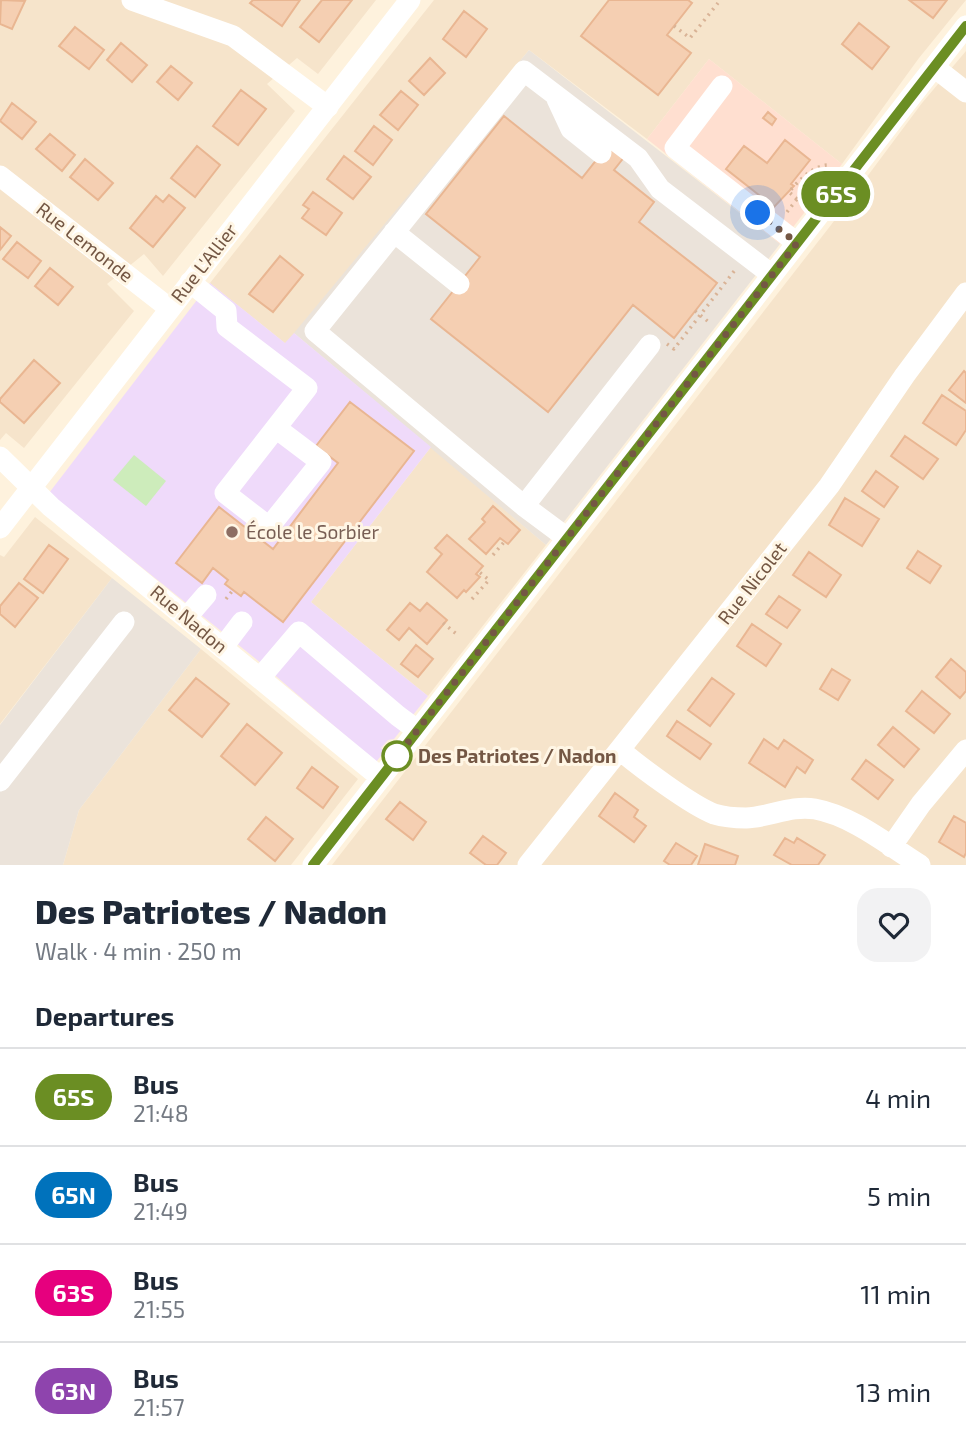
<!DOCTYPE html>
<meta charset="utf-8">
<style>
:root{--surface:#fff;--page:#f2f2f3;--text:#1f2937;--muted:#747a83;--line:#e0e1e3}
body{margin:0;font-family:"Exo 2",sans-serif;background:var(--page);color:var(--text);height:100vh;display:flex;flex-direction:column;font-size:26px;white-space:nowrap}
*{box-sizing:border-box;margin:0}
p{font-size:23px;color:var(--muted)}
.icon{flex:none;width:38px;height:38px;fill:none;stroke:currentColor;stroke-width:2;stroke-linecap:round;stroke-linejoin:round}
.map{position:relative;height:865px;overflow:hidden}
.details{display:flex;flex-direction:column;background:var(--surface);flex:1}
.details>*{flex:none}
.badge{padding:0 14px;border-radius:23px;font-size:24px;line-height:46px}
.you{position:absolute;width:35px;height:35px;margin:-18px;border:5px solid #fff;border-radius:50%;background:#1a73e8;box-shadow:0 0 0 10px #1a73e833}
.map>.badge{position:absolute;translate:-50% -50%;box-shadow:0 0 0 4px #fff}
h2{padding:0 35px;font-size:26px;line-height:63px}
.round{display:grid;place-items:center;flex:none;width:74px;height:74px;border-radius:21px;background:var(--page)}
.summary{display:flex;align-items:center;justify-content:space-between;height:119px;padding:0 35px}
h1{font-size:33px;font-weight:800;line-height:52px}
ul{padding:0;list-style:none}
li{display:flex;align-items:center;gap:21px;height:98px;padding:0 35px;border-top:2px solid var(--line)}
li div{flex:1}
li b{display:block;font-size:26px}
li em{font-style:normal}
li .badge{min-width:77px;font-weight:700;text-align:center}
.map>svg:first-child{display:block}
.residential{fill:#f6e4cb}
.commercial{fill:#ffdfd0}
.industrial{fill:#ebe3da}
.education{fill:#efdafa}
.green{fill:#cdecbb}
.building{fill:#f5cfb2;stroke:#e9b692;stroke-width:2}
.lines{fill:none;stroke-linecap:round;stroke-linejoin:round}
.path{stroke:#d9b396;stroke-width:3.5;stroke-dasharray:2 5;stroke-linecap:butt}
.minor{stroke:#fff;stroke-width:21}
.line-casing{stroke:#fff;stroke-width:16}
.line{stroke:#6b8e23;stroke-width:10}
.walk{stroke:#745744;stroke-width:7;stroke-dasharray:0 12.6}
.education-dot{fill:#8d6e63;stroke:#fff6e5;stroke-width:2.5}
.stop-dot{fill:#fff;stroke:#6b8e23;stroke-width:3.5}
.labels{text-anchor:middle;stroke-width:6;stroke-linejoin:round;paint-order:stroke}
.street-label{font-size:19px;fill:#745744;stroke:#fff6e5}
.education-label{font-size:19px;fill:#785e54;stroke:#fff6e5;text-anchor:start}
.stop-label{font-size:19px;font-weight:bold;fill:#745744;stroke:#fff6e5;text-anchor:start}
</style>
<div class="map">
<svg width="966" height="865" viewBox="0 0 966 865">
<rect width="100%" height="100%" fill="#fef2dd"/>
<path class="residential" d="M0 0H376L318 74 297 58 267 84 295 111 163 276 144 254 107 284 134 311 24 448 6 433 0 440Z
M434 0H966L919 58 842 164 709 59 647 139 529 50 286 344 210 283Z
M966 51V865H332L831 225 922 103Z
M431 447 546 545 428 696 311 602Z
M35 517 112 578 0 724V555L4 557Z
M201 649 358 779 291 865H63L79 810Z"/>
<path class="commercial" d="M709 59 842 164 780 244 647 139Z"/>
<path class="industrial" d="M529 50 780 244 546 545 294 333Z
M112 578 201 649 79 810 63 865H0V725Z"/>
<path class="education" d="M210 283 285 343 294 333 431 447 311 602 428 696 394 739 388 740 381 748 385 751 376 762 256 659 49 493Z"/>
<path class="green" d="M134 455 166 481 146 506 113 480Z"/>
<path class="building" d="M1 0 25 1 12 29 0 24Z
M253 0H300L282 26 250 3Z
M322 0H352L319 42 300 27Z
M609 0H688L692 3 667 35 691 53 658 95 581 36Z
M909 0H947L933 18Z
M464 11 487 29 466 57 443 39Z
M859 23 889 47 872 69 842 44Z
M75 27 104 50 89 69 59 46Z
M121 43 147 65 132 82 107 60Z
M430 58 445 73 424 95 409 81Z
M171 66 192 83 178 100 157 82Z
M241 90 266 109 238 145 213 126Z
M401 91 418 105 398 130 380 115Z
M12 103 36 122 22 139 0 121Z
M768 112 776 119 772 125 763 118Z
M504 116 582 178 609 144 625 156 614 170 654 202 639 222 717 283 674 338 633 305 548 412 431 319 480 257 426 214Z
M374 126 392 140 373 165 355 151Z
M50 134 75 155 62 171 36 149Z
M785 140 810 160 791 184 794 186 774 207 726 169 744 146 767 163Z
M197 146 220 165 195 197 171 178Z
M344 156 371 177 353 199 327 179Z
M85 159 113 183 98 200 70 177Z
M313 192 342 213 326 235 302 218 309 209 303 205Z
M169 195 185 208 153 247 130 228 156 196 163 202Z
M0 227 11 236 0 250Z
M17 242 41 261 28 278 3 259Z
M280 256 303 275 273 312 249 294Z
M50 268 73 287 58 305 35 286Z
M34 360 60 383 24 423 0 402V399Z
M964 371 966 373V403L949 390Z
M942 395 966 411V430L956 445 923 423Z
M350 402 414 451 283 622 244 592 241 596 225 584 228 580 213 568 202 583 176 563 219 507 273 549 338 463 316 446Z
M905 436 938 459 923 479 891 456Z
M876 471 898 487 884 507 862 491Z
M845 498 879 519 862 546 829 525Z
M493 506 520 530 508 544 500 538 486 554 469 539 485 522 482 519Z
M447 535 483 566 476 574 480 577 466 592 464 590 457 598 427 572 442 554 435 548Z
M49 545 68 559 43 593 24 579Z
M918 551 941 566 930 583 907 568Z
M809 552 841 575 826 597 793 575Z
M19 583 38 598 15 627 0 614V606Z
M779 596 800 610 787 628 766 614Z
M410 603 420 611 427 603 447 620 427 644 409 628 399 640 387 630Z
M752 624 781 644 766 666 737 646Z
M416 645 433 659 418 677 401 664Z
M951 659 966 672V691L960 698 936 677Z
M832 669 850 680 838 700 820 689Z
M196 678 229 704 202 737 169 710Z
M712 678 734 694 710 726 688 710Z
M922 691 950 714 934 733 906 711Z
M677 721 711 744 700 759 667 736Z
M247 724 282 753 255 785 221 756Z
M893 727 919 749 904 767 878 745Z
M764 739 778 749 784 740 813 760 805 773 797 767 785 787 749 763Z
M866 760 893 780 878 799 852 779Z
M312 767 338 787 323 808 297 788Z
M615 793 638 810 634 817 646 826 634 842 599 816Z
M400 802 426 822 413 840 386 819Z
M954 816 966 823V853L964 857 939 842Z
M266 817 293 839 275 861 248 839Z
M483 836 506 853 497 865H486L470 853Z
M785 838 794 843 797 838 825 855 818 865H792L774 855Z
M676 843 697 856 691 865H670L664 861Z
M705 844 738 856 735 865H698Z"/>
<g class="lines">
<path class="path" d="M674 26 690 38 718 3
M797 199 789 192C798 181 814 165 828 165L829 168
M787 212 797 199 805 205
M695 311 710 323
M667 344 674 349 735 270
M493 555 505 541
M226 599 233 590
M472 599 489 580 478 571
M443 623 459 636"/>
<path class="minor" d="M132 0 233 36 328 107
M934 67 966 92
M722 86 675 148 797 243
M557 99 571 129 601 153
M0 176 169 308
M394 232 459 284
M190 282 226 311 227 327 307 388 225 493 269 527 321 462 276 428
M0 457 51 507 381 778
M524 506 315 331 524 71 638 158 660 189 772 275
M0 528 410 0
M567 538 524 506 650 345
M187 617 206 595
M223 647 242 622
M260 678 299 632 398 716 417 730
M620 750C640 767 691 805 714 814 724 817 735 818 746 818 770 817 791 805 815 809 853 816 888 845 920 865
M0 781 124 622
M891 847 921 804 966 750
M313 865 966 26
M528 865 829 486 905 375 966 293"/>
</g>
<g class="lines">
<defs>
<path id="line" d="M313 865 966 26"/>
</defs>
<use href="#line" class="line-casing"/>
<use href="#line" class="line"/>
<path class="walk" d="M397 756 395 759 797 243 758 213"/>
</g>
<circle class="education-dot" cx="232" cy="532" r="7"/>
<circle class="stop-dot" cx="397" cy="756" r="14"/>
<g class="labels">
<g class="street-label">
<text transform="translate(85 242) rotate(38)" y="7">Rue Lemonde</text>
<text transform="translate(204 263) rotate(-52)" y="7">Rue L'Allier</text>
<text transform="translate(752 583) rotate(-52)" y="7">Rue Nicolet</text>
<text transform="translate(189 619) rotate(40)" y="7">Rue Nadon</text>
</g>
<g class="education-label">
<text x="246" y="539">École le Sorbier</text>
</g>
<g class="stop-label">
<text x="418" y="763">Des Patriotes / Nadon</text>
</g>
</g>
</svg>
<div class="you" style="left:758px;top:213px"></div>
<b class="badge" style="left:836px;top:194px;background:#6b8e23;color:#fff">65S</b>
</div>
<section class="details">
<div class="summary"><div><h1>Des Patriotes / Nadon</h1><p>Walk · 4 min · 250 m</p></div><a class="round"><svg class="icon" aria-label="heart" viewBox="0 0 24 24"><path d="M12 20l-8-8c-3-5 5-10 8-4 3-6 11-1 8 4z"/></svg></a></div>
<h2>Departures</h2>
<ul>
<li><span class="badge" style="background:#6b8e23;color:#fff">65S</span><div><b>Bus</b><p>21:48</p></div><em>4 min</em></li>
<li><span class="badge" style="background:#0072bc;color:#fff">65N</span><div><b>Bus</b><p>21:49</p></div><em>5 min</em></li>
<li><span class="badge" style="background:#e6007e;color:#fff">63S</span><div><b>Bus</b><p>21:55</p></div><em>11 min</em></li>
<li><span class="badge" style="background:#8e44ad;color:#fff">63N</span><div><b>Bus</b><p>21:57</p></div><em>13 min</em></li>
</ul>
</section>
